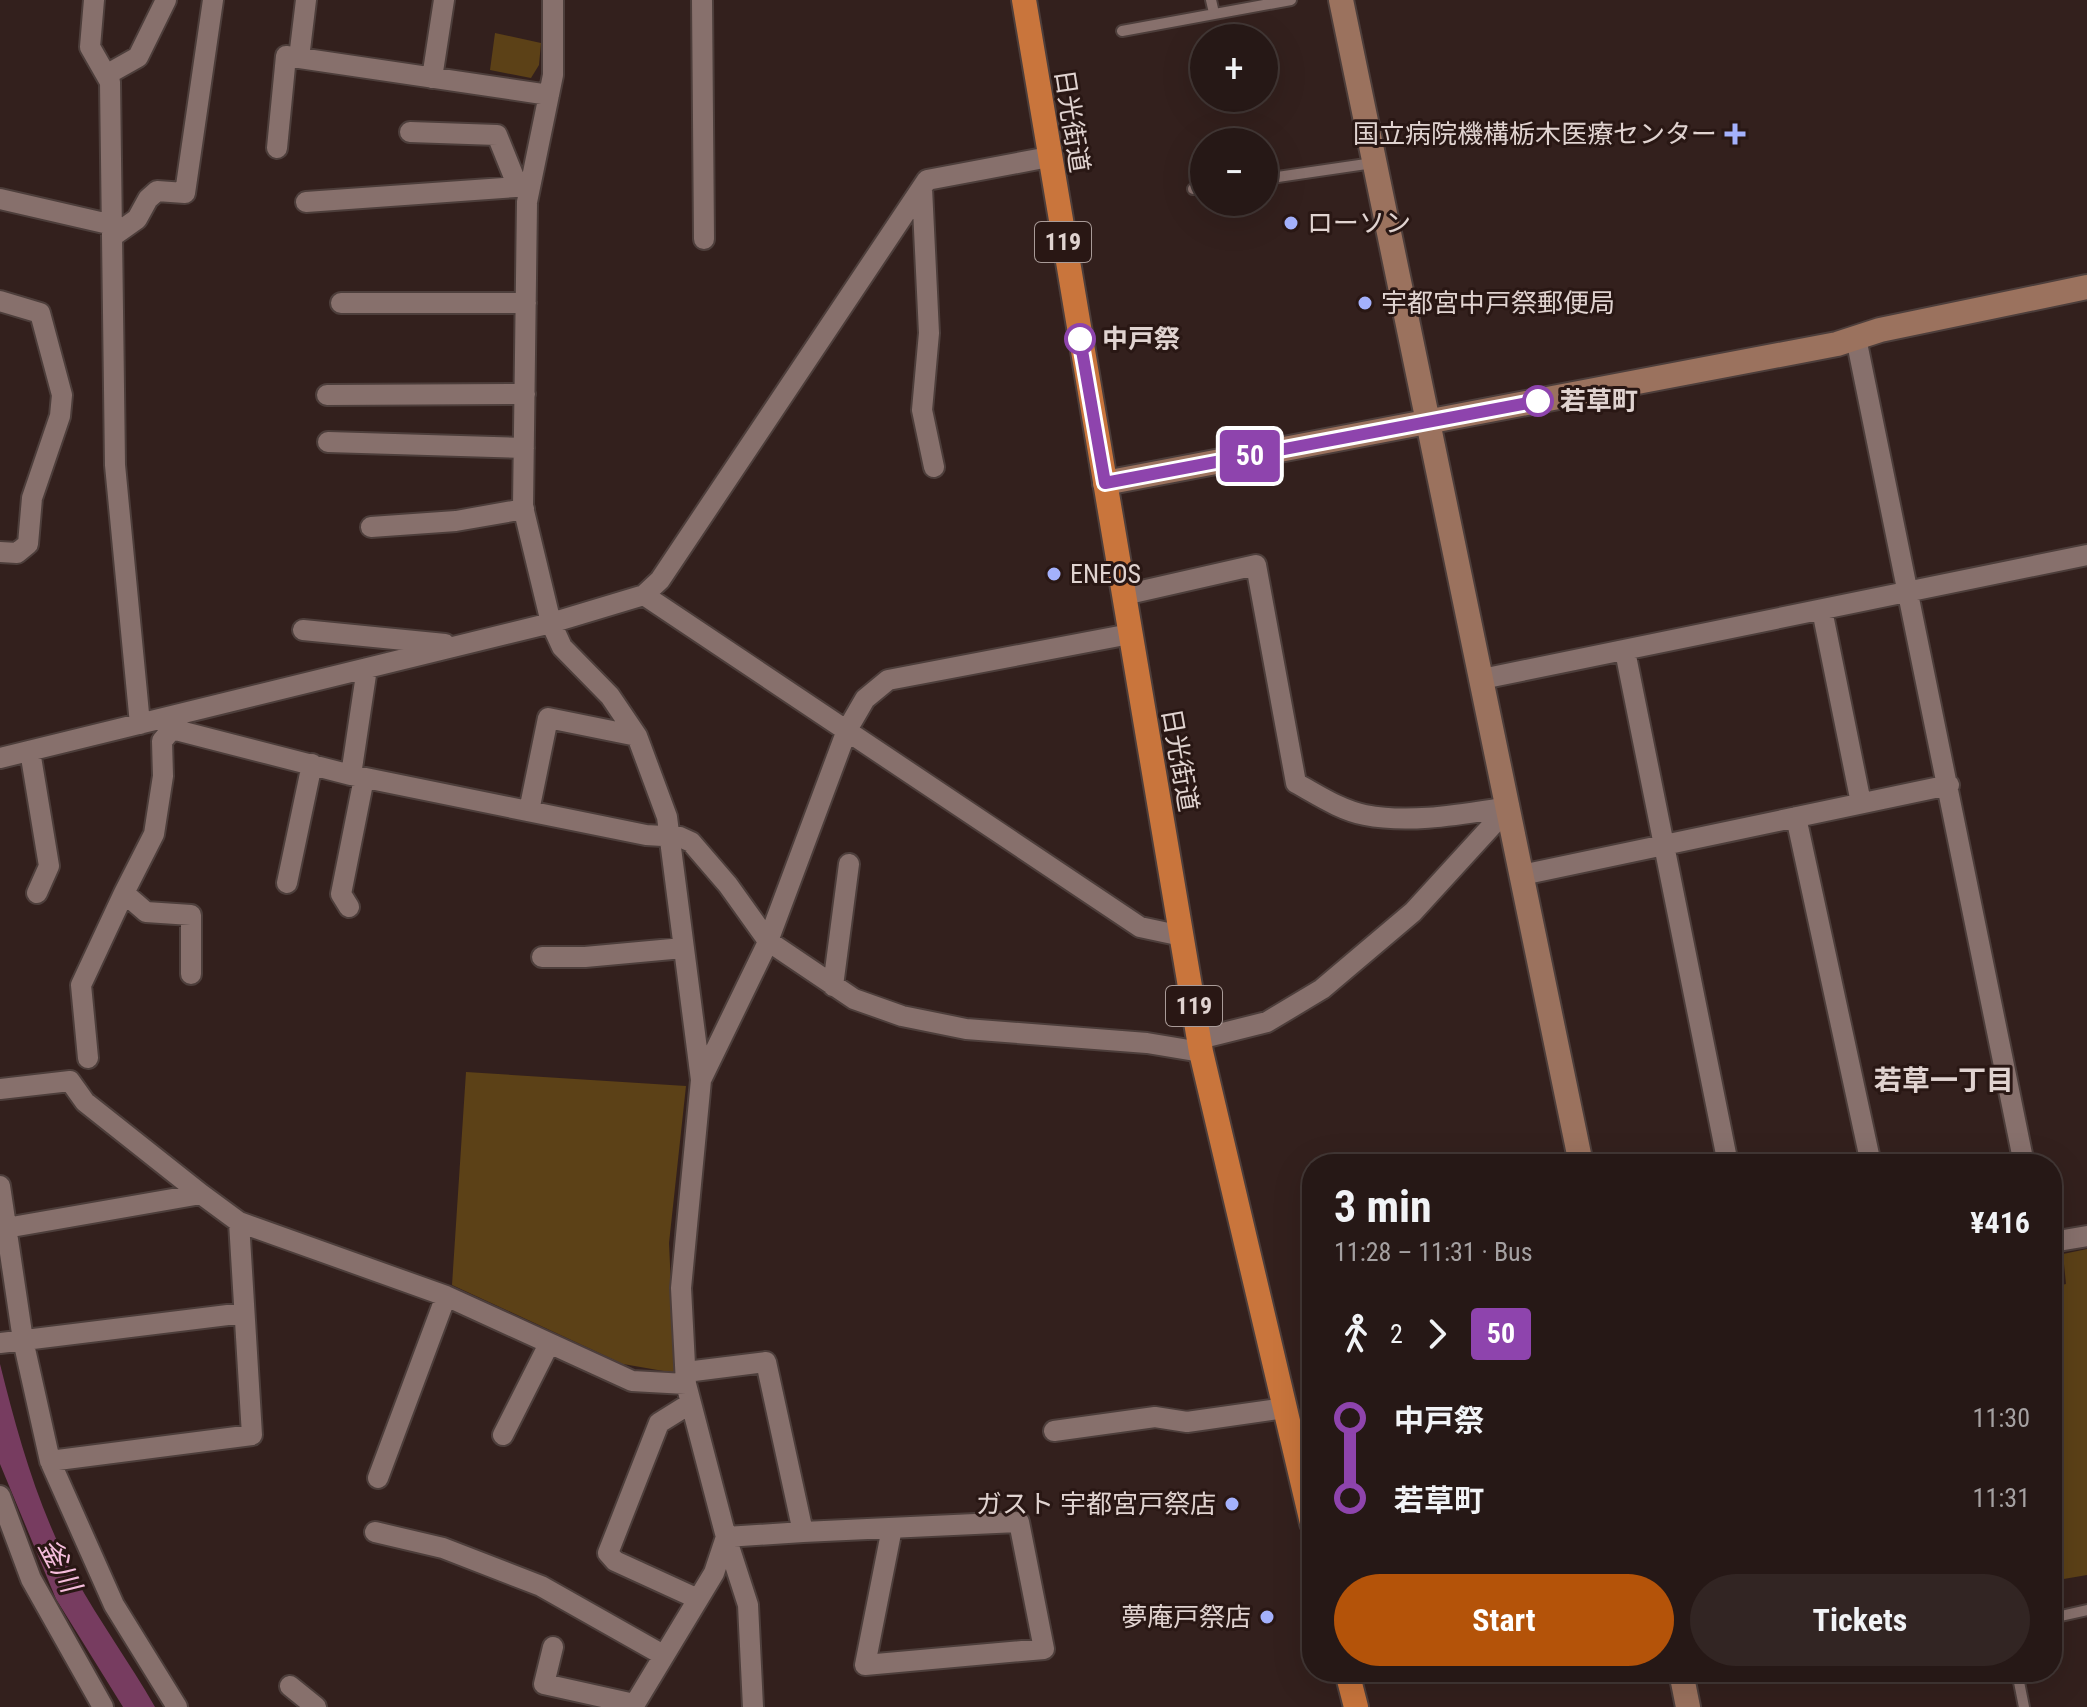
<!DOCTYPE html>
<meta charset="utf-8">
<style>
:root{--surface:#261816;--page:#322523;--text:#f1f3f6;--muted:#a4a0a1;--line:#423735;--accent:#b45309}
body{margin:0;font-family:"Roboto Condensed","Noto Sans JP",sans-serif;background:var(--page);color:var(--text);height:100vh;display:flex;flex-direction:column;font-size:30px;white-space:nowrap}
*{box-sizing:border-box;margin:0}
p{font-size:26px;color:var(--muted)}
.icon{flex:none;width:44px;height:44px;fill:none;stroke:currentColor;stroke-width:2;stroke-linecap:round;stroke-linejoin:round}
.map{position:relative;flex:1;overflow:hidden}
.sheet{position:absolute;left:1302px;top:1154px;width:760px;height:528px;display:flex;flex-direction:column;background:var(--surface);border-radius:32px;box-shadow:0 8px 32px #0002,0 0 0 2px var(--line)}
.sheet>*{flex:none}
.badge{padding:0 16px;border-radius:6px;font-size:28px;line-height:52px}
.controls{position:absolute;left:1190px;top:24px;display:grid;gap:16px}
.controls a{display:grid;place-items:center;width:88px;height:88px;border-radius:50%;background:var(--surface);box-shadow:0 8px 32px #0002,0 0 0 2px var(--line);font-size:40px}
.map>.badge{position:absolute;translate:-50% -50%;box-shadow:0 0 0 4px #fff}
.legs{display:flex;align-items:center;gap:12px;height:88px;padding:0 32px;font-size:26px}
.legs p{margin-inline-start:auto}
.overview{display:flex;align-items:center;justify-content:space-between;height:136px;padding:0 32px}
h1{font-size:44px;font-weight:700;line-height:60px}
.primary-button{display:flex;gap:16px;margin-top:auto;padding:16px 32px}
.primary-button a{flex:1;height:92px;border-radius:48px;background:var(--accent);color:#fff;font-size:32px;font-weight:700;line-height:92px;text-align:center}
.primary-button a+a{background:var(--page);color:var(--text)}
ul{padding:0 32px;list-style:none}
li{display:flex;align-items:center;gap:28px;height:80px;font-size:30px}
li i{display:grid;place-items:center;width:12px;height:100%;margin:0 10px;background:currentColor}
li i::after{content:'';width:20px;height:20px;margin:-10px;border:6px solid;border-radius:50%;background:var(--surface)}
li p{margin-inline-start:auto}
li:first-child i{background:linear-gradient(#0000 50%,currentColor 0)}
li:last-child i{background:linear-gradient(currentColor 50%,#0000 0)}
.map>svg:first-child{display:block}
.green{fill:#5c4117}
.water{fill:#773c60}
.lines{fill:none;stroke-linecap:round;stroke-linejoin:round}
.lane-casing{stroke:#4d3e3b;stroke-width:14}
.street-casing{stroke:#4d3e3b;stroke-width:24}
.secondary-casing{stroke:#4d3e3b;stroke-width:28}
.highway-casing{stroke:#4d3e3b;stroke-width:28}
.lane{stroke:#87706c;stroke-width:10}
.street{stroke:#87706c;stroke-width:20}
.secondary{stroke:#9b725e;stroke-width:24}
.highway{stroke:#c9753c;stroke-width:24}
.line-1-casing{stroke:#fff;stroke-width:18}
.line-1{stroke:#8e44ad;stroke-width:12}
.poi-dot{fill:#a4b1fc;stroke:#291714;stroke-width:3}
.stop-1-dot{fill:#fff;stroke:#8e44ad;stroke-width:4}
.labels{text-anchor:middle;stroke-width:6;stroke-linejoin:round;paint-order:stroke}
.shield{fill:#291714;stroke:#a99b98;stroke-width:2}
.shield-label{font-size:24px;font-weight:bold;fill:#e0d3d0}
.street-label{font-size:26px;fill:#e0d3d0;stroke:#291714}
.poi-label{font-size:26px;fill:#e0d3d0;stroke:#291714;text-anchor:end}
.stop-label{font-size:26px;font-weight:bold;fill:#e0d3d0;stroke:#291714;text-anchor:start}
.neighbourhood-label{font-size:28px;font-weight:bold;fill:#e0d3d0;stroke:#291714}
.water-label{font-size:28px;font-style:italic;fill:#f5bddc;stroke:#291714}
</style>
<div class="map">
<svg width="2087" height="1707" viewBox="0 0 2087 1707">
<rect width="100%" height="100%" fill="#33201d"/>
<path class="green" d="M495 33 541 43 539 65 531 78 490 70Z
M466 1072 686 1086 669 1243 675 1373 623 1364 452 1285Z
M2087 1249V1575L2052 1581V1287L2066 1284 2063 1254Z"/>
<path class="water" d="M0 1364C18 1437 39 1511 75 1577 99 1621 130 1663 155 1707H123L56 1599 0 1464Z"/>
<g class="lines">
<defs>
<path id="lane" d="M1211 0 1214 13
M1122 31 1291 0
M1264 179 1373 163
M1193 189 1204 188
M2052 1618 2087 1610
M2017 1672 2024 1707"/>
<path id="street" d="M94 0 90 47 110 82 115 465 140 724
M553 0V75L527 202 523 507 551 623 562 647 610 696 637 736 667 817 701 1080 681 1288 686 1384 726 1537 714 1573 633 1707
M702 0 704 239
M299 58 306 0
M106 75 138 57 166 0
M432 78 444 0
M410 132 497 135 518 187
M277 148 286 56 549 95
M922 188 929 333 922 410 934 467
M0 199 113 225
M306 202 530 186
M113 236 137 219 148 199 157 191 185 193 213 0
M0 301 40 313 62 395 60 416 32 498 28 544 17 553 0 552
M341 303H526
M1856 338 2024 1164
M327 395 525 394
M328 442 524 448
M371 527 456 521 524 509
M644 595 660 580 927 180 1049 157
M1124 595 1256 565 1296 783C1318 795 1340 810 1365 815 1411 824 1462 814 1509 807
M1822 610 1861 803
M303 630 445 644
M1625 651 1728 1164
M1482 679 2087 555
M169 717 172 729 351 775 646 835 680 837 691 842 728 885 768 941 854 999 902 1016 966 1029 1147 1043 1201 1052
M172 729 162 741 163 776 154 834 124 893 146 912 191 915V974
M30 751 49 866 37 893
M0 758 551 623 644 595 1140 927 1182 936
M351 775 367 668
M529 811 548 718 637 736
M1796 817 1871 1164
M1522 875 1949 785
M287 883 312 764
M349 907 341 894 364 778
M542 957H585L683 948
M833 986 849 864
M1199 1039 1267 1022 1322 989 1413 912 1509 807
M88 1058 81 985 124 893
M701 1080 767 944 847 730 865 699 888 680 1130 634
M0 1089 70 1081 85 1102 201 1194
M0 1186 23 1340 50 1461 114 1605 177 1707
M239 1222 446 1296 632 1381 686 1384
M6 1228 201 1194 239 1222 252 1435 50 1461
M2052 1242 2087 1236
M0 1343 244 1313
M686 1372 766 1362 803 1532 726 1537 748 1605 753 1707
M691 1403 659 1423 608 1553 615 1561 698 1599
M1054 1431 1155 1417 1187 1422 1285 1408
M503 1435 549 1344
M378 1478 446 1296
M0 1496 31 1579 103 1707
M375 1532 443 1548 541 1586 663 1655
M803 1532 1019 1522 1044 1649 865 1665 892 1528
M553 1647 544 1684 634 1704
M290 1686 316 1707"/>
<path id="secondary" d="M1341 0 1581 1164
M1105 483 1837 344 1880 330 2087 287
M1681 1672 1688 1707"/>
<path id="highway" d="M1024 0 1201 1052 1312 1523
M1347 1672 1356 1707"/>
</defs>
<use href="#lane" class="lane-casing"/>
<use href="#street" class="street-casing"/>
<use href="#secondary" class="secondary-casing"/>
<use href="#highway" class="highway-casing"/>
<use href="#lane" class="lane"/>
<use href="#street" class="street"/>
<use href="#secondary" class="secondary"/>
<use href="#highway" class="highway"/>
</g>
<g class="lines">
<defs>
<path id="line-1" d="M1080 339 1105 483 1538 401"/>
</defs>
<use href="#line-1" class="line-1-casing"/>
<use href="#line-1" class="line-1"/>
</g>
<g class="poi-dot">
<path d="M1731 122h8v8h8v8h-8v8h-8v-8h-8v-8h8z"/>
<circle cx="1291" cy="223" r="8"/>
<circle cx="1365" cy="303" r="8"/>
<circle cx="1054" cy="574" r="8"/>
<circle cx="1232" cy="1504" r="8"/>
<circle cx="1267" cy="1617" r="8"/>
</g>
<g class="stop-1-dot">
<circle cx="1080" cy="339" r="14"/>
<circle cx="1538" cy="401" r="14"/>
</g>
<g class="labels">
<g class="shield">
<rect x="1035" y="222" width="56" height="40" rx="6"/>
<rect x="1166" y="986" width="56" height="40" rx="6"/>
</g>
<g class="shield-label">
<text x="1063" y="250">119</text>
<text x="1194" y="1014">119</text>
</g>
<g class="street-label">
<text transform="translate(1072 121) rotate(81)" y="9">日光街道</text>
<text transform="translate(1180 760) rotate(80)" y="9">日光街道</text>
</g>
<g class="poi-label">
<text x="1717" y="143">国立病院機構栃木医療センター</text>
<text x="1307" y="232" text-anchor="start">ローソン</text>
<text x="1381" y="312" text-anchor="start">宇都宮中戸祭郵便局</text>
<text x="1070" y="583" text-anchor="start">ENEOS</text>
<text x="1216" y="1513">ガスト 宇都宮戸祭店</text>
<text x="1251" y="1626">夢庵戸祭店</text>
</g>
<g class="stop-label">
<text x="1102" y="348">中戸祭</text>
<text x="1560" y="410">若草町</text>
</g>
<g class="neighbourhood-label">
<text x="1944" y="1090">若草一丁目</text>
</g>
<g class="water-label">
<text transform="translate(60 1565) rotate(62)" y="10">釜川</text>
</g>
</g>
</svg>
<div class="controls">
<a>+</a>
<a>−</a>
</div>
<b class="badge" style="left:1250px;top:456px;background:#8e44ad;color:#fff">50</b>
<section class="sheet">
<div class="overview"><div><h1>3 min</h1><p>11:28 – 11:31 · Bus</p></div><b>¥416</b></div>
<div class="legs"><svg class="icon" aria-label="walk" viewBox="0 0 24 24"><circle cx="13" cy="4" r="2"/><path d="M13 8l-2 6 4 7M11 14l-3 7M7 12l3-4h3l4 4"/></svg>2<svg class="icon" aria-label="forward" viewBox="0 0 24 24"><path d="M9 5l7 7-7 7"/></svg><b class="badge" style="background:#8e44ad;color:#fff">50</b></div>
<ul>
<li><i style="color:#8e44ad"></i><b>中戸祭</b><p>11:30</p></li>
<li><i style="color:#8e44ad"></i><b>若草町</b><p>11:31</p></li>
</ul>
<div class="primary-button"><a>Start</a><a>Tickets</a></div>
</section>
</div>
